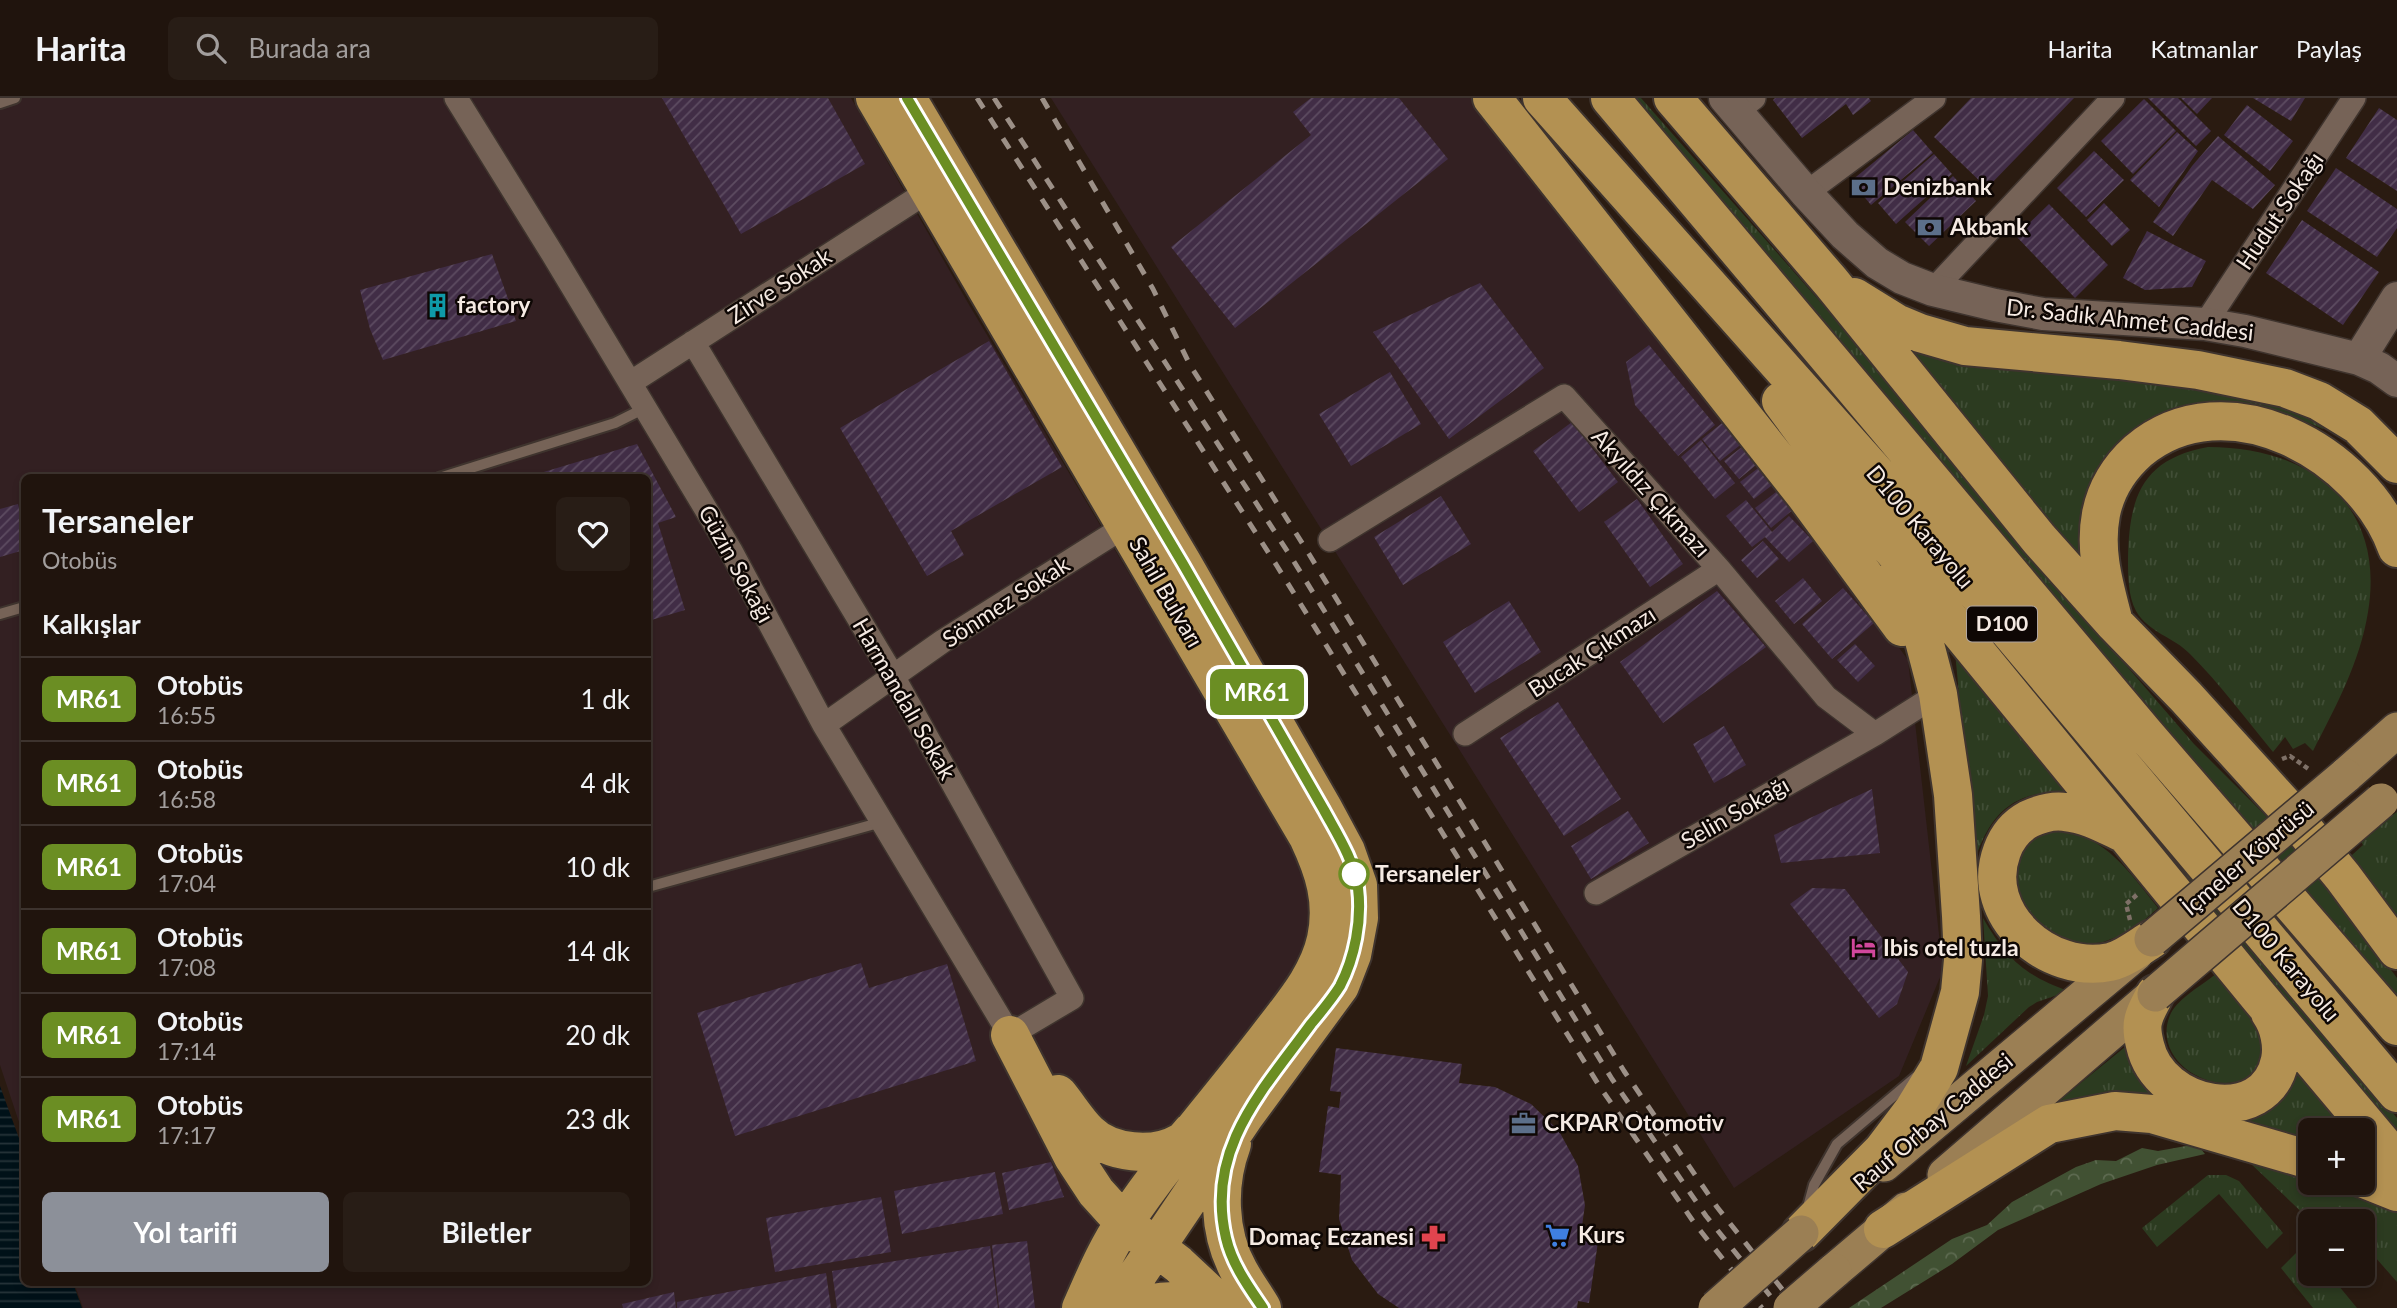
<!DOCTYPE html>
<html lang="tr">
<meta charset="utf-8">
<style>
:root{--surface:#20140d;--page:#281d16;--text:#f1f3f6;--muted:#a29e9d;--line:#3d332e;--accent:#8c9099}
body{margin:0;font-family:Lato,sans-serif;background:var(--page);color:var(--text);height:100vh;display:flex;flex-direction:column;font-size:26px;white-space:nowrap}
*{box-sizing:border-box;margin:0}
p{font-size:23px;color:var(--muted)}
.icon{flex:none;width:38px;height:38px;fill:none;stroke:currentColor;stroke-width:2;stroke-linecap:round;stroke-linejoin:round}
.map{position:relative;flex:1;overflow:hidden}
.side{position:absolute;left:21px;top:376px;width:630px;height:812px;display:flex;flex-direction:column;background:var(--surface);border-radius:10px;box-shadow:0 4px 10px #0003,0 0 0 2px var(--line)}
.side>*{flex:none}
.badge{padding:0 14px;border-radius:10px;font-size:24px;line-height:46px}
.controls{position:absolute;left:2298px;top:1020px;display:grid;gap:14px}
.controls a{display:grid;place-items:center;width:77px;height:77px;border-radius:10px;background:var(--surface);box-shadow:0 4px 10px #0003,0 0 0 2px var(--line);font-size:35px}
.map>.badge{position:absolute;translate:-50% -50%;box-shadow:0 0 0 4px #fff}
h2{padding:0 21px;font-size:26px;line-height:63px}
.round{display:grid;place-items:center;flex:none;width:74px;height:74px;border-radius:10px;background:var(--page)}
.overview{display:flex;align-items:center;justify-content:space-between;height:119px;padding:0 21px}
h1{font-size:33px;font-weight:700;line-height:52px}
.button{display:flex;gap:14px;margin-top:auto;padding:14px 21px}
.button a{flex:1;height:80px;border-radius:10px;background:var(--accent);color:#fff;font-size:28px;font-weight:700;line-height:80px;text-align:center}
.button a+a{background:var(--page);color:var(--text)}
ul{padding:0;list-style:none}
li{display:flex;align-items:center;gap:21px;height:84px;padding:0 21px;border-top:2px solid var(--line)}
li div{flex:1}
li b{display:block;font-size:26px}
li em{font-style:normal}
li .badge{min-width:77px;font-weight:700;text-align:center}
header{display:flex;align-items:center;gap:42px;box-sizing:border-box;height:98px;padding:0 35px;background:var(--surface);border-bottom:2px solid var(--line)}
header strong{font-size:33px}
nav{display:flex;gap:38px;margin-inline-start:auto;font-size:24px}
.search{width:490px;height:63px;background:var(--page);display:flex;align-items:center;gap:18px;box-sizing:border-box;padding:0 24px;border-radius:10px;color:var(--muted);font-size:26px}
.map>svg:first-child{display:block}
.industrial{fill:#332022}
.grass{fill:url(#grass-tufts)}
.forest{fill:url(#forest-crowns)}
.water{fill:url(#water-rules)}
.building{fill:url(#building-hatch)}
.lines{fill:none;stroke-linecap:round;stroke-linejoin:round}
.lane-casing{stroke:#3f342e;stroke-width:14}
.street-casing{stroke:#3f342e;stroke-width:26}
.secondary-casing{stroke:#3f342e;stroke-width:35}
.primary-casing{stroke:#3f342e;stroke-width:38}
.highway-casing{stroke:#3f342e;stroke-width:42}
.path{stroke:#7e7067;stroke-width:4.5;stroke-dasharray:5 3.5;stroke-linecap:butt}
.lane{stroke:#766357;stroke-width:10}
.street{stroke:#766357;stroke-width:23}
.secondary{stroke:#766357;stroke-width:32}
.primary{stroke:#9b7f54;stroke-width:35}
.highway{stroke:#b39152;stroke-width:38}
.rail{stroke:#9c9087;stroke-width:5;stroke-dasharray:12 12;stroke-linecap:butt}
.primary-bridge-casing{stroke:#3f342e;stroke-width:38;stroke-linecap:butt}
.primary-bridge{stroke:#9b7f54;stroke-width:35}
.line-casing{stroke:#fff;stroke-width:16}
.line{stroke:#6b8e23;stroke-width:10}
.stop-dot{fill:#fff;stroke:#6b8e23;stroke-width:3.5}
.labels{text-anchor:middle;stroke-width:5;stroke-linejoin:round;paint-order:stroke}
.shield{fill:#0e0704;stroke:#b0a6a0;stroke-width:2}
.shield-label{font-size:21px;font-weight:bold;fill:#f5eae3}
.poi-label{font-size:23px;font-weight:bold;fill:#f5eae3;stroke:#0e0704;text-anchor:start}
.street-label{font-size:23px;fill:#f5eae3;stroke:#0e0704}
.stop-label{font-size:23px;font-weight:bold;fill:#f5eae3;stroke:#0e0704;text-anchor:start}
</style>
<header>
<strong>Harita</strong>
<div class="search"><svg class="icon" aria-label="search" viewBox="0 0 24 24"><circle cx="10" cy="10" r="6"/><path d="M15 15l6 6"/></svg>Burada ara</div>
<nav><a>Harita</a><a>Katmanlar</a><a>Paylaş</a></nav>
</header>
<div class="map">
<svg width="2397" height="1210" viewBox="0 0 2397 1210">
<defs>
<pattern id="grass-tufts" width="24" height="20" patternUnits="userSpaceOnUse" patternTransform="scale(1.75)"><rect width="24" height="20" fill="#2c3b20"/><path d="M3 7l-1-3M5 7V3M7 7l1-3M15 17l-1-3M17 17v-4M19 17l1-3" fill="none" stroke="#414e36"/></pattern>
<pattern id="forest-crowns" width="20" height="18" patternUnits="userSpaceOnUse" patternTransform="scale(1.75)"><rect width="20" height="18" fill="#415133"/><path d="M2 6a3 3 0 1 1 6 0M12 15a3 3 0 1 1 6 0" fill="none" stroke="#5d6a50"/></pattern>
<pattern id="water-rules" width="6" height="5" patternUnits="userSpaceOnUse" patternTransform="scale(1.75)"><rect width="6" height="5" fill="#001118"/><path d="M0 2.5h6" fill="none" stroke="#263439"/></pattern>
<pattern id="building-hatch" width="6" height="6" patternUnits="userSpaceOnUse" patternTransform="scale(1.75)"><rect width="6" height="6" fill="#412d46"/><path d="M-1 1l2-2M0 6l6-6M5 7l2-2" fill="none" stroke="#5d4c61"/></pattern>
</defs>
<rect width="100%" height="100%" fill="#2a1b11"/>
<path class="industrial" d="M0 0H851L968 205 1150 511 1339 793 1333 855 1076 1210H83L74 1185H648V380H24V1039L0 967Z
M1051 0H1474L1656 215 1908 562 1943 872 1899 978 1734 1090Z"/>
<path class="grass" d="M1633 0H1641L1823 207 2029 455 2194 646 2308 760 2397 880V902Z
M1904 246 2135 278 2274 305 2326 323 2323 331 2299 321 2260 311H2181L2144 324 2117 344 2096 374 2088 393 2080 431V469Z
M2208 349C2309 349 2386 405 2368 514 2360 564 2336 608 2313 653L2305 645 2293 651 2285 639 2273 654C2246 621 2220 586 2190 556 2174 539 2149 535 2136 513 2128 498 2128 478 2128 461 2129 399 2142 361 2208 349Z
M1975 540 1993 542 2397 1020V1040Z
M1955 554 2075 694C2019 691 1992 709 1975 762Z
M2397 714V831L2349 773 2351 758 2363 747 2359 739Z
M2059 732C2105 737 2131 776 2158 810L2140 826 2122 837 2103 844 2075 848 2046 836 2019 804 2014 769 2027 745 2036 737Z
M1983 820C2006 860 2025 878 2069 893L2037 904 2029 909 1966 968 1984 917 1988 898Z
M2216 876 2261 931 2265 963C2257 971 2250 979 2239 983 2202 994 2151 957 2171 915 2179 900 2202 887 2216 876Z
M2130 945 2169 1004 2117 995 2103 996 2056 1005Z
M2302 962 2362 1032H2310V1048L2222 1020Z
M2249 1064 2310 1076V1085H2343L2361 1090 2397 1107V1184L2375 1159 2363 1152 2362 1124 2311 1123Z
M2208 1077H2226L2239 1083 2283 1135 2267 1151 2219 1096 2157 1149 2142 1130Z
M2297 1154 2310 1163V1176H2329L2357 1210H2313L2281 1170Z"/>
<path class="forest" d="M2197 1046 2205 1056 2157 1067 2101 1086 1998 1132 1952 1166 1881 1210H1849L1952 1141 1987 1127 2012 1104 2076 1069 2096 1062 2116 1063 2142 1050 2158 1053Z"/>
<path class="water" d="M0 988 24 1054V1185H73L82 1210H0Z"/>
<path class="building" d="M662 0H828L865 66 741 136Z
M1311 0H1399L1448 61 1235 230 1171 149 1311 37 1293 14Z
M1775 0H1869L1871 3 1853 17 1846 6 1802 40 1773 2Z
M1971 0H2074L1987 90 1934 39Z
M2148 0H2178L2211 33 2196 48Z
M2181 0H2212L2197 16Z
M2253 0H2305L2291 23Z
M2144 1 2176 33 2133 76 2101 43Z
M2247 7 2293 43 2270 73 2224 37Z
M2379 10 2397 22V93L2346 60Z
M1913 32 1933 55 1871 107 1851 83Z
M2177 34 2198 53 2159 109 2130 82Z
M2218 38 2275 87 2253 111 2212 82 2173 138 2153 124 2192 68Z
M2094 53 2124 82 2086 119 2057 90Z
M1934 56 1952 76 1896 126 1878 105Z
M2336 70 2397 111V130L2377 159 2307 113Z
M1953 78 1976 103 1929 148 1905 124Z
M2104 105 2130 132 2112 148 2087 122Z
M2049 106 2108 167 2075 200 2016 138Z
M2302 122 2379 174 2343 227 2266 175Z
M2147 133 2206 163 2192 189 2145 192 2123 180Z
M492 156 516 223 383 262 370 231 360 192Z
M1480 185 1544 270 1449 341 1373 234Z
M989 243 1062 369 951 433 964 457 927 478 840 330Z
M1649 247 1715 327 1678 358 1635 307 1626 264Z
M1390 274 1421 326 1351 368 1319 316Z
M1726 322 1744 344 1720 363 1702 341Z
M1572 324 1618 384 1579 414 1533 353Z
M1701 342 1735 385 1715 401 1681 359Z
M1747 345 1761 363 1739 381 1724 363Z
M637 346 676 419 658 425 685 512 648 523V380L527 379Z
M1761 368 1775 385 1754 401 1740 384Z
M1780 391 1795 410 1771 430 1755 410Z
M1441 398 1471 446 1403 487 1374 439Z
M1637 401 1683 466 1650 489 1604 424Z
M1746 402 1772 434 1789 418 1813 443 1789 464 1765 439 1752 449 1726 418Z
M18 406 24 429V452L0 459V411Z
M1763 443 1779 461 1757 480 1741 462Z
M1803 480 1822 503 1794 526 1775 503Z
M1843 490 1874 525 1832 561 1802 526Z
M1717 493 1766 549 1663 625 1620 564Z
M1509 503 1541 554 1475 595 1443 544Z
M1855 546 1875 568 1858 584 1837 562Z
M1558 604 1621 701 1564 738 1500 640Z
M1724 628 1746 667 1714 685 1693 646Z
M1872 691 1880 755 1781 765 1774 737Z
M1628 713 1649 745 1591 781 1571 748Z
M1812 790 1845 791 1908 874 1897 906 1879 920 1790 806Z
M861 865 869 890 947 866 976 963 735 1038 697 915Z
M1336 950 1462 966 1459 985 1495 989 1531 1006 1559 1033 1578 1068 1585 1107 1581 1135 1599 1137 1589 1205 1578 1203 1577 1210H1399L1378 1196 1352 1162 1339 1121 1341 1077 1319 1074 1328 1008 1339 1010 1341 994 1330 993Z
M1051 1064 1064 1099 1009 1112 1002 1075Z
M995 1074 1003 1116 902 1136 894 1093Z
M881 1099 891 1154 775 1174 766 1120Z
M1027 1143 1035 1210H999L992 1147Z
M990 1148 998 1210H837L832 1173Z
M826 1175 831 1210H677V1204Z
M674 1194 676 1210H623L622 1206Z"/>
<g class="lines">
<defs>
<path id="lane" d="M0 5 15 0
M439 380 615 325 645 310
M0 516 24 509
M648 789 882 724
M1808 1109 1814 1087 1837 1046 1916 979"/>
<path id="street" d="M456 0 552 155 731 453 824 627 1010 937 1072 900 893 578 693 244
M1737 13 1754 0
M1806 95 1934 0
M1933 192 2113 0
M2205 226 2354 0
M630 285 930 92
M1330 442 1564 298 1719 471 1826 599 1875 636 1938 596
M824 627 943 543 1127 427 1136 424
M1465 636 1719 471
M1596 795 1875 636"/>
<path id="secondary" d="M1725 0 1806 95 1845 137 1877 165 1902 180 1933 192 1995 207 2043 216 2205 226 2245 233 2359 261 2379 270 2397 283
M2359 261 2397 200"/>
<path id="primary" d="M2345 678 2397 632
M1884 1066 2136 855
M1945 1077 2155 896
M1834 1173 1906 1112"/>
<path id="highway" d="M875 0 1308 739C1324 773 1334 803 1326 841 1318 878 1292 907 1270 936 1222 999 1168 1059 1124 1125 1106 1151 1094 1181 1081 1210
M907 0 1183 466 1324 712 1346 753 1358 787 1359 820 1352 857 1340 888 1244 1019 1115 1210
M1492 0 1805 397 1902 529
M1542 0 1888 389 2397 995
M1610 0 2145 636 2397 928
M1673 0 1831 184 2039 441 2115 526 2186 599 2284 707 2343 779 2397 852
M1854 199 1896 225 1920 235 1965 248 2119 262 2198 272 2285 290 2319 303 2358 327 2397 366
M1781 303 1878 434 2259 899 2397 1063
M2113 521C2104 486 2094 453 2101 416 2106 391 2119 370 2138 353 2226 279 2363 355 2397 450
M2125 736C2106 727 2087 716 2065 714 2053 712 2040 716 2029 721 2016 728 2007 739 2002 753 1978 817 2049 877 2110 864 2124 861 2139 849 2152 841
M2155 896C2152 903 2146 912 2144 920 2141 928 2143 939 2145 947 2159 1011 2266 1032 2280 962 2283 947 2279 928 2270 915
M1010 937 1073 1059 1096 1094 1124 1125 1178 1166 1225 1210
M1058 996C1068 1008 1077 1023 1088 1034 1110 1056 1154 1060 1181 1044 1185 1042 1189 1036 1192 1033
M1232 1046C1217 1086 1218 1135 1239 1173 1246 1186 1255 1198 1262 1210
M2362 1080 2397 1094
M1883 1131 2049 1026 2115 1013 2152 1016 2310 1062
M1801 1135 1883 1052 1914 1011 1939 970 1960 894 1963 862 1961 818 1953 697 1938 596 1922 535 1897 478
M1136 1210C1160 1201 1179 1201 1204 1210"/>
</defs>
<use href="#lane" class="lane-casing"/>
<use href="#street" class="street-casing"/>
<use href="#secondary" class="secondary-casing"/>
<use href="#primary" class="primary-casing"/>
<use href="#highway" class="highway-casing"/>
<path class="path" d="M2282 661 2290 658 2310 672
M2130 822 2126 806 2138 796"/>
<use href="#lane" class="lane"/>
<use href="#street" class="street"/>
<use href="#secondary" class="secondary"/>
<use href="#primary" class="primary"/>
<use href="#highway" class="highway"/>
<path class="rail" d="M977 0 1277 468 1600 989 1695 1126 1762 1210
M994 0 1293 462 1612 981 1706 1118 1780 1210
M1042 0 1153 191 1190 267 1309 456 1624 973 1717 1109 1797 1210"/>
<defs>
<path id="primary-bridge" d="M2152 841 2345 678
M2155 896 2381 703
M1716 1210 1801 1135
M1791 1210 1834 1173"/>
</defs>
<use href="#primary-bridge" class="primary-bridge-casing"/>
<use href="#primary-bridge" class="primary-bridge"/>
</g>
<g class="lines">
<defs>
<path id="line" d="M907 0 1183 466 1324 712C1337 736 1354 762 1358 790 1362 822 1355 859 1340 888 1332 901 1321 914 1311 926 1263 992 1205 1051 1226 1140 1232 1166 1248 1188 1263 1210"/>
</defs>
<use href="#line" class="line-casing"/>
<use href="#line" class="line"/>
</g>
<defs>
<symbol id="bank-bare" viewBox="-9 -9 18 18"><path d="M-6-4H6V4H-6ZM0-2.3a2.3 2.3 0 1 0 0 4.6a2.3 2.3 0 1 0 0-4.6Z" fill="#5c6f8a" stroke="#0e0704" stroke-width="2.5" paint-order="stroke"/></symbol>
<symbol id="building-bare" viewBox="-9 -9 18 18"><path d="M-4-6H4V6H1V3H-1V6H-4ZM-2.5-4.3h1.7v1.8h-1.7ZM.8-4.3h1.7v1.8H.8ZM-2.5-1h1.7V.8h-1.7ZM.8-1h1.7V.8H.8Z" fill="#0f9aa8" stroke="#0e0704" stroke-width="2.5" paint-order="stroke"/></symbol>
<symbol id="hotel-bare" viewBox="-9 -9 18 18"><path d="M-6-4.5h1.5V1H6V5H4.5V3h-9V5H-6ZM-4 0a1.8 1.8 0 1 1 3.6 0ZM.5 0V-2.5h3Q6-2.5 6 0Z" fill="#d1479c" stroke="#0e0704" stroke-width="2.5" paint-order="stroke"/></symbol>
<symbol id="office-bare" viewBox="-9 -9 18 18"><path d="M-6-3h4V-5.5h4V-3h4V5H-6ZM-1-4.5V-3h2v-1.5ZM-6 0V1H6V0Z" fill="#5c6f8a" stroke="#0e0704" stroke-width="2.5" paint-order="stroke"/></symbol>
<symbol id="supermarket-bare" viewBox="-9 -9 18 18"><path d="M-6-5.5h2.5l.6 2H6L4.5 2H-2.5L-4.4-4H-6ZM-1.5 3.2a1.3 1.3 0 1 0 .1 0ZM3 3.2a1.3 1.3 0 1 0 .1 0Z" fill="#3f7fe0" stroke="#0e0704" stroke-width="2.5" paint-order="stroke"/></symbol>
<symbol id="pharmacy-bare" viewBox="-9 -9 18 18"><path d="M-2-6h4v4h4v4h-4v4h-4v-4h-4v-4h4Z" fill="#e0444e" stroke="#0e0704" stroke-width="2.5" paint-order="stroke"/></symbol>
</defs>
<g fill-rule="evenodd">
<use href="#bank-bare" x="1846" y="72" width="35" height="35"/>
<use href="#bank-bare" x="1912" y="112" width="35" height="35"/>
<use href="#building-bare" x="420" y="190" width="35" height="35"/>
<use href="#hotel-bare" x="1846" y="832" width="35" height="35"/>
<use href="#office-bare" x="1506" y="1008" width="35" height="35"/>
<use href="#supermarket-bare" x="1540" y="1120" width="35" height="35"/>
<use href="#pharmacy-bare" x="1416" y="1122" width="35" height="35"/>
</g>
<circle class="stop-dot" cx="1354" cy="776" r="14"/>
<g class="labels">
<rect class="shield" x="1967" y="508.5" width="70" height="35" rx="5"/>
<g class="shield-label">
<text x="2002" y="533">D100</text>
</g>
<g class="poi-label">
<text x="1883" y="97">Denizbank</text>
<text x="1950" y="137">Akbank</text>
<text x="457" y="215">factory</text>
<text x="1883" y="858">Ibis otel tuzla</text>
<text x="1544" y="1033">CKPAR Otomotiv</text>
<text x="1578" y="1145">Kurs</text>
<text x="1414" y="1147" text-anchor="end">Domaç Eczanesi</text>
</g>
<g class="street-label">
<text transform="translate(2280 113) rotate(-56)" y="8">Hudut Sokağı</text>
<text transform="translate(780 188) rotate(-33)" y="8">Zirve Sokak</text>
<text transform="translate(2130 222) rotate(6)" y="8">Dr. Sadık Ahmet Caddesi</text>
<text transform="translate(1651 395) rotate(48)" y="8">Akyıldız Çıkmazı</text>
<text transform="translate(1920 429) rotate(50)" y="8">D100 Karayolu</text>
<text transform="translate(736 466) rotate(61)" y="8">Güzin Sokağı</text>
<text transform="translate(1166 494) rotate(60)" y="8">Sahil Bulvarı</text>
<text transform="translate(1006 504) rotate(-33)" y="8">Sönmez Sokak</text>
<text transform="translate(1592 554) rotate(-33)" y="8">Bucak Çıkmazı</text>
<text transform="translate(904 601) rotate(60)" y="8">Harmandalı Sokak</text>
<text transform="translate(1735 715) rotate(-30)" y="8">Selin Sokağı</text>
<text transform="translate(2248 760) rotate(-40)" y="8">İçmeler Köprüsü</text>
<text transform="translate(2286 862) rotate(50)" y="8">D100 Karayolu</text>
<text transform="translate(1933 1024) rotate(-40)" y="8">Rauf Orbay Caddesi</text>
</g>
<g class="stop-label">
<text x="1375" y="784">Tersaneler</text>
</g>
</g>
</svg>
<div class="controls">
<a>+</a>
<a>−</a>
</div>
<b class="badge" style="left:1257px;top:594px;background:#6b8e23;color:#fff">MR61</b>
<section class="side">
<div class="overview"><div><h1>Tersaneler</h1><p>Otobüs</p></div><a class="round"><svg class="icon" aria-label="heart" viewBox="0 0 24 24"><path d="M12 20l-8-8c-3-5 5-10 8-4 3-6 11-1 8 4z"/></svg></a></div>
<h2>Kalkışlar</h2>
<ul>
<li><span class="badge" style="background:#6b8e23;color:#fff">MR61</span><div><b>Otobüs</b><p>16:55</p></div><em>1 dk</em></li>
<li><span class="badge" style="background:#6b8e23;color:#fff">MR61</span><div><b>Otobüs</b><p>16:58</p></div><em>4 dk</em></li>
<li><span class="badge" style="background:#6b8e23;color:#fff">MR61</span><div><b>Otobüs</b><p>17:04</p></div><em>10 dk</em></li>
<li><span class="badge" style="background:#6b8e23;color:#fff">MR61</span><div><b>Otobüs</b><p>17:08</p></div><em>14 dk</em></li>
<li><span class="badge" style="background:#6b8e23;color:#fff">MR61</span><div><b>Otobüs</b><p>17:14</p></div><em>20 dk</em></li>
<li><span class="badge" style="background:#6b8e23;color:#fff">MR61</span><div><b>Otobüs</b><p>17:17</p></div><em>23 dk</em></li>
</ul>
<div class="button"><a>Yol tarifi</a><a>Biletler</a></div>
</section>
</div>
